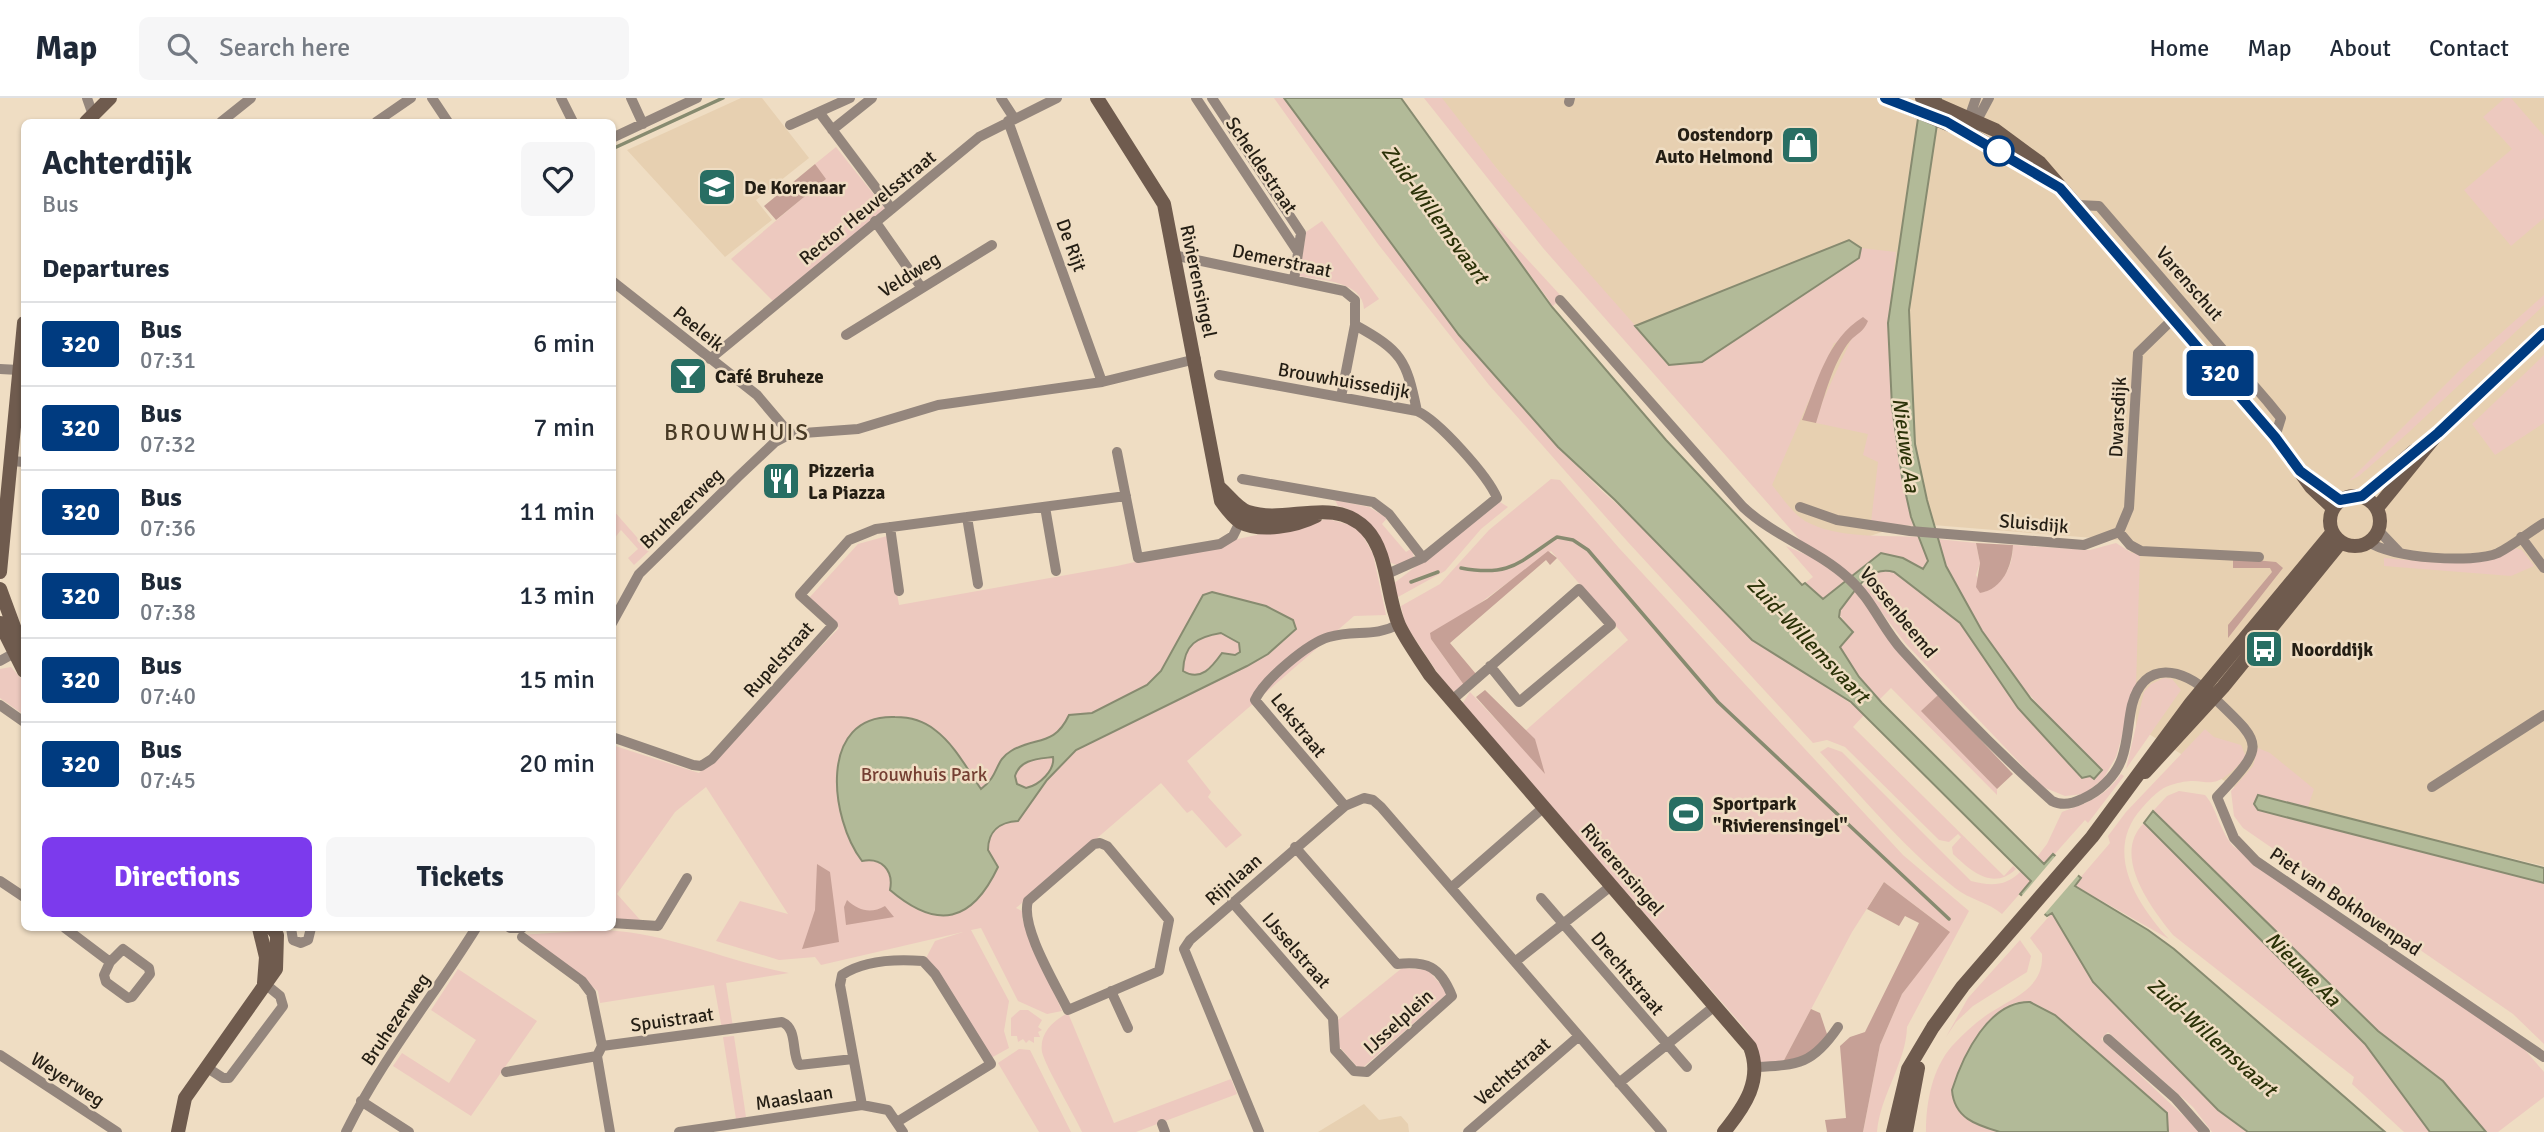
<!DOCTYPE html>
<meta charset="utf-8">
<style>
:root{--surface:#fff;--page:#f6f6f7;--text:#1f2937;--muted:#747a83;--line:#e0e1e3;--accent:#7c3aed}
body{margin:0;font-family:Signika,sans-serif;background:var(--page);color:var(--text);height:100vh;display:flex;flex-direction:column;font-size:26px;white-space:nowrap}
*{box-sizing:border-box;margin:0}
p{font-size:23px;color:var(--muted)}
.icon{flex:none;width:38px;height:38px;fill:none;stroke:currentColor;stroke-width:2;stroke-linecap:round;stroke-linejoin:round}
.map{position:relative;flex:1;overflow:hidden}
.panel{position:absolute;left:21px;top:21px;width:595px;height:812px;display:flex;flex-direction:column;background:var(--surface);border-radius:10px;box-shadow:0 2px 5px #0004}
.panel>*{flex:none}
.badge{padding:0 14px;border-radius:5px;font-size:24px;line-height:46px}
.map>.badge{position:absolute;translate:-50% -50%;box-shadow:0 0 0 4px #fff}
h2{padding:0 21px;font-size:26px;line-height:63px}
.round{display:grid;place-items:center;flex:none;width:74px;height:74px;border-radius:10px;background:var(--page)}
.headline{display:flex;align-items:center;justify-content:space-between;height:119px;padding:0 21px}
h1{font-size:33px;font-weight:800;line-height:52px}
.action{display:flex;gap:14px;margin-top:auto;padding:14px 21px}
.action a{flex:1;height:80px;border-radius:10px;background:var(--accent);color:#fff;font-size:28px;font-weight:800;line-height:80px;text-align:center}
.action a+a{background:var(--page);color:var(--text)}
ul{padding:0;list-style:none}
li{display:flex;align-items:center;gap:21px;height:84px;padding:0 21px;border-top:2px solid var(--line)}
li div{flex:1}
li b{display:block;font-size:26px}
li em{font-style:normal}
li .badge{min-width:77px;font-weight:700;text-align:center}
header{display:flex;align-items:center;gap:42px;box-sizing:border-box;height:98px;padding:0 35px;background:var(--surface);border-bottom:2px solid var(--line)}
header strong{font-size:33px}
nav{display:flex;gap:38px;margin-inline-start:auto;font-size:24px}
.search{width:490px;height:63px;background:var(--page);display:flex;align-items:center;gap:18px;box-sizing:border-box;padding:0 24px;border-radius:10px;color:var(--muted);font-size:26px}
.map>svg:first-child{display:block}
.built{fill:#e7d0b1}
.green{fill:#edc9bf}
.forest{fill:#c6a096}
.water{fill:#b2ba98;stroke:#878b70;stroke-width:2;fill-rule:evenodd}
.pier{fill:#efddc3}
.lines{fill:none;stroke-linecap:round;stroke-linejoin:round}
.stream{stroke:#878b70;stroke-width:3.5}
.street{stroke:#94867d;stroke-width:10}
.secondary{stroke:#6f5b4e;stroke-width:14}
.line-casing{stroke:#fff;stroke-width:16}
.line{stroke:#003b80;stroke-width:10}
.stop-dot{fill:#fff;stroke:#003b80;stroke-width:3.5}
.labels{text-anchor:middle;stroke-width:5;stroke-linejoin:round;paint-order:stroke}
.poi-label{font-size:19px;font-weight:bold;fill:#241e14;stroke:#efddc3;text-anchor:start}
.street-label{font-size:19px;fill:#241e14;stroke:#efddc3}
.park-label{font-size:19px;fill:#753f32;stroke:#efddc3}
.water-label{font-size:21px;font-style:italic;fill:#2b3208;stroke:#efddc3}
.quarter-label{font-size:23px;letter-spacing:2px;fill:#473924;stroke:#efddc3}
</style>
<header>
<strong>Map</strong>
<div class="search"><svg class="icon" aria-label="search" viewBox="0 0 24 24"><circle cx="10" cy="10" r="6"/><path d="M15 15l6 6"/></svg>Search here</div>
<nav><a>Home</a><a>Map</a><a>About</a><a>Contact</a></nav>
</header>
<div class="map">
<svg width="2544" height="1034" viewBox="0 0 2544 1034">
<rect width="100%" height="100%" fill="#efddc3"/>
<path class="built" d="M741 0H762L809 60 756 102 772 122 725 159 627 52Z
M1438 0H2544V768L2249 698 2136 628 2130 443 1908 425 1844 447 1788 422Z
M1364 1006 1379 1022 1401 1018 1408 1026 1409 1034H1318Z"/>
<path class="green" d="M1274 0H1284L1459 237 1558 349 1602 393 1810 576 1865 616 1853 629 2004 778 2013 768 2016 771C1993 793 1971 773 1953 756L1952 749 1961 739 1958 736 1949 744 1939 742 1845 649 1827 642 1813 645 1627 443 1489 287 1378 146Z
M1424 0H1442L1498 72 1670 267 1702 264 1858 160 1861 150 1896 154 1888 225 1892 309 1915 428 1871 424 1878 364 1863 357 1868 336 1816 325 1823 302 1851 242 1834 245 1772 387C1782 399 1792 415 1805 423 1837 441 1883 437 1919 439L1928 463 1923 471 1903 460 1881 455 1852 480 1801 443 1543 150Z
M2505 0H2511L2544 38V120L2511 148 2464 92 2512 51 2483 19Z
M836 49 887 113 776 206 731 161 825 81 815 66Z
M1482 112 1562 199 1552 209 1548 201Z
M1322 123 1379 201 1364 211C1363 183 1320 182 1299 178L1306 134Z
M2544 197V207L2409 334 2359 378 2349 383 2466 266Z
M2544 257V325L2495 357 2472 326Z
M1551 381 1560 382 1619 450 1903 757 1969 813 1907 929C1906 965 1880 997 1877 1034H1863L1880 947 1902 896 1949 833 1884 784 1852 834 1782 966 1761 968 1748 934 1462 606 1470 594 1515 642 1628 542 1551 453 1431 541 1464 587 1451 595 1405 526 1401 508 1440 486 1489 432Z
M1335 402 1369 409 1387 420 1382 426 1406 454 1412 450 1414 461 1400 468 1391 465C1376 439 1372 416 1338 408Z
M1500 404 1508 409 1481 431 1445 473 1398 499 1393 486Z
M613 412 649 453 634 467 628 460 638 451 621 432 613 442Z
M1328 421 1358 429 1373 456 1386 517 1354 518 1187 663 1211 694 1208 699 1242 737 1226 750 1192 712 1187 715 1161 685 1016 810 1022 813V820L1062 913 1047 916 1018 903 981 830 971 832 1009 903 1004 933 1009 950 991 960 925 862 935 843 963 834 821 867 815 859 779 862 716 843 740 803 788 816 706 689 675 714 617 796 642 824 613 822 612 647 699 675 839 530 809 500 858 446 887 438 899 507 1117 468Z
M1937 441 1976 445 1980 465 1976 477 1985 494C2004 478 2012 475 2013 447L2090 452 2116 445 2132 455H2140L2136 589 2116 659 2103 681 2084 696 2065 698 2043 689 1906 546 1862 489 1873 473 1882 470 1894 474 1960 525 2018 610 2082 680 2102 672C2036 606 1962 533 1937 441Z
M1786 448 1823 464 1846 485 1827 500H1819L1805 485 1813 479Z
M2515 450 2522 452 2534 468 2511 478 2384 468V460C2432 463 2470 473 2515 450Z
M1855 492 1897 553 1938 597 1922 613 1997 691V697L1891 590 1879 602 1859 579 1839 549 1853 534 1838 515Z
M11 569 24 584V617L0 600V571Z
M2164 580 2172 581 2181 592 2126 671 2144 594 2151 586Z
M2205 631 2214 639 2241 647 2246 659C2206 703 2212 673 2171 687 2160 690 2150 701 2142 710 2103 753 2136 805 2169 841L2074 787 2110 745 2108 738 2126 714Z
M1828 649 1842 654 1971 783C1990 788 2006 789 2021 773L2031 783 2002 816C1988 804 1970 802 1955 790 1905 751 1863 700 1820 654Z
M2258 650 2270 655 2314 691 2308 709 2259 698 2254 706 2258 712 2544 785V946L2513 916 2243 730 2234 718 2231 693 2253 668Z
M2121 676 2124 678 2088 725 2085 722 2045 767 2037 759 2047 746 2062 714C2087 705 2105 699 2121 676Z
M2179 693 2205 697C2217 710 2218 730 2233 748L2520 946 2544 974V999L2498 1034H2486L2443 983 2378 933 2153 713 2167 698Z
M2144 725 2365 946 2430 1034H2404L2352 986 2354 979 2173 837C2151 810 2111 757 2144 725Z
M2052 815 2093 884 2219 1012 2248 1034H2212L2193 1009 2108 934 2101 941 2201 1034H2168L2167 1015 2055 917C2044 910 2029 899 2015 905 1989 917 1966 957 1955 982L1978 1027 2000 1034H1926C1926 1004 1932 971 1952 948 1964 935 1978 922 1993 913 2016 898 2044 889 2042 856L2030 840Z
M598 832C666 833 724 863 789 875L726 885 733 929 722 931 714 887 600 905 598 893 519 837Z
M2020 842 2031 858 2027 874 1973 908 1956 924 1946 939 1968 900Z
M1402 870 1428 872 1448 895 1360 972 1337 946 1338 922Z
M458 871 537 923 471 1018 393 968 402 955 449 985 476 942 431 912Z
M1020 912H1028L1042 922 1038 929 1042 932 1038 934 1040 939H1034V945L1029 942 1026 945 1023 941 1018 944 1017 938H1011V920Z
M1068 915 1114 1025 1231 981 1237 996 1136 1034H1082C1074 1016 1046 970 1042 954 1039 935 1054 922 1068 915Z
M734 938 746 1019 736 1021 723 939Z
M1019 951 1030 952 1071 1034H1039L998 965Z"/>
<path class="forest" d="M815 66 826 81 776 122 764 108Z
M1863 219 1868 223C1863 235 1857 235 1850 243 1833 264 1824 300 1816 325L1802 322C1817 285 1827 241 1863 219Z
M1976 445 2013 447C2012 468 2003 491 1980 495L1976 489 1980 465Z
M1548 453 1557 460 1550 467 1546 462 1450 545 1476 576 1464 587 1431 541 1430 535 1487 501Z
M2233 460 2276 464 2283 470 2228 540V527L2272 474 2270 470H2233Z
M1485 592 1535 641 1545 676 1476 599Z
M1938 597 2013 676 1997 691 1921 613Z
M817 766 830 774 839 844 802 851 815 812Z
M1884 784 1950 834 1902 896 1880 947 1863 1034H1827L1825 1022 1846 1020 1840 948 1850 939 1865 934 1919 825 1905 818 1899 828 1867 811Z
M847 802C859 813 871 816 885 808L894 819 846 827 844 809Z
M1811 911 1820 915 1829 942 1825 949 1782 966Z"/>
<path class="water" d="M1284 0H1401L1552 209 1666 342 1802 487 1805 485 1823 501 1881 455 1903 460 1923 471 1928 463 1911 419 1902 379 1892 309 1888 225 1921 0H1941L1909 212 1915 346 1927 402 1946 468 1982 533 2031 601 2102 672 2094 681 2090 678 2082 680 2018 610 1960 525 1894 474C1868 467 1856 492 1840 512L1839 519 1853 534 1840 549 1859 579 1882 605 2044 766 2053 756 2081 780 2075 788 2148 832 2174 851 2385 1034H2248L2218 1012 2093 884 2052 815 2047 818 2020 796 2031 783 1851 604 1752 542 1615 402 1558 349 1459 237Z
M1849 142 1861 150 1859 160 1702 264 1669 267 1635 228Z
M1212 494 1266 508 1293 522 1296 531 1268 556 1247 568 1076 652 1047 682 1018 723C1000 724 988 733 988 752L998 769C972 824 938 833 890 792 894 772 881 759 862 763 830 721 817 616 895 619 909 619 924 623 935 632 955 647 967 671 981 691 1000 677 994 663 1011 653 1036 638 1054 649 1069 617L1092 615 1147 587 1161 573 1203 497ZM1221 535 1239 545 1240 554 1235 557 1222 555C1212 569 1201 584 1183 573 1184 546 1197 539 1221 535ZM1053 659C1055 672 1040 687 1026 690L1017 686 1015 678C1020 661 1038 661 1053 659Z
M2258 697 2544 770V785L2258 712 2254 706Z
M2153 713 2378 933 2443 983 2486 1034H2430L2365 946 2144 725Z
M2030 904 2055 917 2167 1015 2168 1034H2000C1976 1027 1954 1020 1952 992 1963 957 1989 903 2030 904Z"/>
<path class="pier" d="M2058 755 2080 775 2042 819 2020 800Z"/>
<g class="lines">
<path class="stream" d="M612 51 723 0
M1461 470C1510 479 1518 465 1557 439L1573 442 1588 452 1718 604 1949 821
M1411 484 1438 474"/>
<path class="street" d="M87 0 93 17
M432 0 448 24
M561 0 573 24
M631 0 643 26
M1001 0 1014 20
M1196 0 1298 154
M1212 0 1301 135 1294 182
M1569 4 1570 0
M819 14 891 110
M1008 23 1102 284
M221 24 251 0
M376 24 411 0
M1967 26 1976 0
M1975 26 1989 0
M790 27 850 0
M832 32 872 0
M612 40 697 0
M2078 107 2099 108 2268 304 2281 320 2275 339
M875 123 921 189
M1173 157 1344 193 1355 202V227L1341 299
M612 183 757 297 790 336
M1560 202 1743 409C1775 439 1816 451 1848 480 1872 501 1882 530 1902 552 1949 604 2000 656 2052 703 2062 708 2072 706 2082 701 2099 694 2116 678 2122 660 2128 643 2128 624 2132 607 2144 561 2183 570 2210 596 2263 647 2268 645 2217 699L2234 740 2256 763 2544 959
M1355 227C1402 253 1406 261 1417 313
M846 237 992 147
M710 261 979 39 1057 0
M0 271 19 272
M1219 277 1417 313C1439 323 1488 378 1497 400L1423 460 1385 477
M1117 354 1138 460 1220 446 1233 438 1242 420
M12 363 24 364
M1242 381 1373 404 1389 416 1423 460
M1045 409 1056 473
M1800 409 1837 422 1910 433 2084 447 2119 434 2130 447 2141 453 2259 459
M967 419 978 486
M890 429 899 493
M2379 433 2399 454
M2119 434 2129 410 2138 255 2174 220
M2521 439 2544 470
M2369 444C2391 460 2473 466 2498 455 2514 447 2529 434 2544 425
M612 525 639 476 739 378 775 344 790 336 858 331 938 307 1102 284 1196 261
M0 563 18 553
M1452 602 1579 491 1611 527 1519 604 1490 568
M0 607 24 624
M612 639 693 667 701 668 712 661 833 527 800 497 849 442 876 431 1126 398
M2432 689 2544 617
M1345 708 1255 602C1264 582 1308 545 1329 539 1355 531 1374 540 1399 526
M1100 745 1107 748 1169 822 1159 873 1068 912C1056 887 1020 829 1028 803L1094 746Z
M0 783 24 799
M1451 790 1544 709
M1541 800 1687 969
M1232 804 1333 920 1335 952 1354 973 1367 974 1452 898C1440 868 1427 863 1397 866L1295 749
M612 825 658 828 687 780
M65 830 110 864
M291 830 293 842 301 845 308 842 311 830
M510 830H522
M522 839 582 883 591 895 602 948 597 958 610 1034
M123 851 149 870 150 876 132 899 128 900 106 884 104 877 110 864Z
M1516 863 1611 788
M1111 893 1128 930
M2108 941 2175 1000 2205 1034
M602 948 782 924C798 931 791 954 799 967L853 961
M0 957 117 1034
M206 969 223 980H229L283 908 280 898 264 885
M1756 969C1799 967 1813 966 1838 929
M506 974 597 958
M1619 985 1716 907
M361 1003 409 1034
M862 1007 840 887 842 877C864 862 897 861 923 863L935 876 991 966 897 1024
M1162 1026 1165 1034
M346 1034C381 962 434 898 476 830
M679 1034 862 1007 888 1012 903 1034
M1259 1034 1184 851 1190 842 1345 708 1364 700 1373 702 1381 709 1662 1034
M1468 1034 1579 938"/>
<path class="secondary" d="M1097 0 1164 106 1221 403C1226 410 1233 419 1240 424 1261 435 1296 428 1316 418
M1885 0 1967 34 2053 86
M1922 0 1995 32 2040 65 2275 339 2311 389 2333 410
M86 24 110 0
M2307 377 2340 402
M1220 390C1228 397 1238 411 1248 414 1287 427 1333 397 1366 431 1389 455 1386 498 1399 527 1407 544 1420 561 1430 577L1750 949C1763 982 1745 1008 1724 1034
M2330 423a25 25 0 1 1 50 0a25 25 0 1 1-50 0Z
M2362 398 2414 353
M2377 410 2438 335 2544 235
M0 474 24 225
M0 491 24 556
M0 525 24 573
M2145 674 2223 589 2341 444
M259 830 266 859 264 885
M178 1034 185 1000 276 871 277 837 272 830
M1893 1034 1908 971 1933 929 1963 888 2092 739 2191 605 2332 435
M1906 1034 1918 970"/>
</g>
<g class="lines">
<defs>
<path id="line" d="M1885 0 1947 24 2060 90 2275 339 2300 373 2340 402 2362 398 2438 335 2544 235"/>
</defs>
<use href="#line" class="line-casing"/>
<use href="#line" class="line"/>
</g>
<defs>
<symbol id="shop-square" viewBox="-11 -11 22 22"><rect x="-9" y="-9" width="18" height="18" rx="4" fill="#286e63" stroke="#efddc3"/><path d="M-5-2.5h2.3a2.7 3.5 0 0 1 5.4 0H5L5.5 6h-11ZM-1.5-2.5h3a1.5 2.3 0 0 0-3 0Z" fill="#fff"/></symbol>
<symbol id="school-square" viewBox="-11 -11 22 22"><rect x="-9" y="-9" width="18" height="18" rx="4" fill="#286e63" stroke="#efddc3"/><path d="M0-5L7-2L0 1L-7-2ZM-4 1L0 2.5L4 1V4Q0 6-4 4Z" fill="#fff"/></symbol>
<symbol id="bar-square" viewBox="-11 -11 22 22"><rect x="-9" y="-9" width="18" height="18" rx="4" fill="#286e63" stroke="#efddc3"/><path d="M-6-5H6L.8 .8V4.5H3.5V6h-7V4.5H-.8V.8Z" fill="#fff"/></symbol>
<symbol id="restaurant-square" viewBox="-11 -11 22 22"><rect x="-9" y="-9" width="18" height="18" rx="4" fill="#286e63" stroke="#efddc3"/><path d="M-5-6h1v4h1v-4h1v4h1v-4h1v5L-1.5 .5V6h-2V.5L-5-1ZM5-6V6H3V1.5H1.5Q1.5-4 5-6Z" fill="#fff"/></symbol>
<symbol id="bus-square" viewBox="-11 -11 22 22"><rect x="-9" y="-9" width="18" height="18" rx="4" fill="#286e63" stroke="#efddc3"/><path d="M-5-6H5V4H4V6H2V4H-2V6H-4V4H-5ZM-3.5-4V0h7V-4ZM-3.5 1.2v1.5H-2V1.2ZM2 1.2v1.5H3.5V1.2Z" fill="#fff"/></symbol>
<symbol id="stadium-square" viewBox="-11 -11 22 22"><rect x="-9" y="-9" width="18" height="18" rx="4" fill="#286e63" stroke="#efddc3"/><path d="M0-5a6.5 5 0 1 0 0 10a6.5 5 0 1 0 0-10ZM-3.5-1.8h7v3.6h-7Z" fill="#fff"/></symbol>
</defs>
<g fill-rule="evenodd">
<use href="#shop-square" x="1778" y="25" width="44" height="44"/>
<use href="#school-square" x="695" y="67" width="44" height="44"/>
<use href="#bar-square" x="666" y="256" width="44" height="44"/>
<use href="#restaurant-square" x="759" y="361" width="44" height="44"/>
<use href="#bus-square" x="2242" y="529" width="44" height="44"/>
<use href="#stadium-square" x="1664" y="694" width="44" height="44"/>
</g>
<circle class="stop-dot" cx="1999" cy="53" r="14"/>
<g class="labels">
<g class="poi-label">
<text x="1773" y="43" text-anchor="end">Oostendorp<tspan x="1773" dy="22">Auto Helmond</tspan></text>
<text x="744" y="96">De Korenaar</text>
<text x="715" y="285">Café Bruheze</text>
<text x="808" y="379">Pizzeria<tspan x="808" dy="22">La Piazza</tspan></text>
<text x="2291" y="558">Noorddijk</text>
<text x="1713" y="712">Sportpark<tspan x="1713" dy="22">"Rivierensingel"</tspan></text>
</g>
<g class="street-label">
<text transform="translate(1262 67) rotate(56)" y="7">Scheldestraat</text>
<text transform="translate(867 109) rotate(-39)" y="7">Rector Heuvelsstraat</text>
<text transform="translate(1072 147) rotate(70)" y="7">De Rijt</text>
<text transform="translate(1282 162) rotate(12)" y="7">Demerstraat</text>
<text transform="translate(909 176) rotate(-32)" y="7">Veldweg</text>
<text transform="translate(1199 183) rotate(78)" y="7">Rivierensingel</text>
<text transform="translate(2190 185) rotate(49)" y="7">Varenschut</text>
<text transform="translate(699 230) rotate(39)" y="7">Peeleik</text>
<text transform="translate(1344 282) rotate(10)" y="7">Brouwhuissedijk</text>
<text transform="translate(2117 319) rotate(-87)" y="7">Dwarsdijk</text>
<text transform="translate(681 410) rotate(-44)" y="7">Bruhezerweg</text>
<text transform="translate(2034 425) rotate(5)" y="7">Sluisdijk</text>
<text transform="translate(1899 514) rotate(51)" y="7">Vossenbeemd</text>
<text transform="translate(778 561) rotate(-48)" y="7">Rupelstraat</text>
<text transform="translate(1299 627) rotate(51)" y="7">Lekstraat</text>
<text transform="translate(1623 771) rotate(49)" y="7">Rivierensingel</text>
<text transform="translate(1233 781) rotate(-41)" y="7">Rijnlaan</text>
<text transform="translate(2346 803) rotate(34)" y="7">Piet van Bokhovenpad</text>
<text transform="translate(1297 852) rotate(49)" y="7">IJsselstraat</text>
<text transform="translate(1628 875) rotate(50)" y="7">Drechtstraat</text>
<text transform="translate(395 921) rotate(-56)" y="7">Bruhezerweg</text>
<text transform="translate(672 921) rotate(-8)" y="7">Spuistraat</text>
<text transform="translate(1398 923) rotate(-42)" y="7">IJsselplein</text>
<text transform="translate(1512 973) rotate(-41)" y="7">Vechtstraat</text>
<text transform="translate(68 981) rotate(33)" y="7">Weyerweg</text>
<text transform="translate(794 999) rotate(-9)" y="7">Maaslaan</text>
</g>
<g class="park-label">
<text x="924" y="683">Brouwhuis Park</text>
</g>
<g class="water-label">
<text transform="translate(1435 116) rotate(54)" y="7">Zuid-Willemsvaart</text>
<text transform="translate(1906 347) rotate(82)" y="7">Nieuwe Aa</text>
<text transform="translate(1808 542) rotate(46)" y="7">Zuid-Willemsvaart</text>
<text transform="translate(2303 871) rotate(45)" y="7">Nieuwe Aa</text>
<text transform="translate(2212 939) rotate(42)" y="7">Zuid-Willemsvaart</text>
</g>
<g class="quarter-label">
<text x="737" y="342">BROUWHUIS</text>
</g>
</g>
</svg>
<b class="badge" style="left:2220px;top:275px;background:#003b80;color:#fff">320</b>
<section class="panel">
<div class="headline"><div><h1>Achterdijk</h1><p>Bus</p></div><a class="round"><svg class="icon" aria-label="heart" viewBox="0 0 24 24"><path d="M12 20l-8-8c-3-5 5-10 8-4 3-6 11-1 8 4z"/></svg></a></div>
<h2>Departures</h2>
<ul>
<li><span class="badge" style="background:#003b80;color:#fff">320</span><div><b>Bus</b><p>07:31</p></div><em>6 min</em></li>
<li><span class="badge" style="background:#003b80;color:#fff">320</span><div><b>Bus</b><p>07:32</p></div><em>7 min</em></li>
<li><span class="badge" style="background:#003b80;color:#fff">320</span><div><b>Bus</b><p>07:36</p></div><em>11 min</em></li>
<li><span class="badge" style="background:#003b80;color:#fff">320</span><div><b>Bus</b><p>07:38</p></div><em>13 min</em></li>
<li><span class="badge" style="background:#003b80;color:#fff">320</span><div><b>Bus</b><p>07:40</p></div><em>15 min</em></li>
<li><span class="badge" style="background:#003b80;color:#fff">320</span><div><b>Bus</b><p>07:45</p></div><em>20 min</em></li>
</ul>
<div class="action"><a>Directions</a><a>Tickets</a></div>
</section>
</div>
